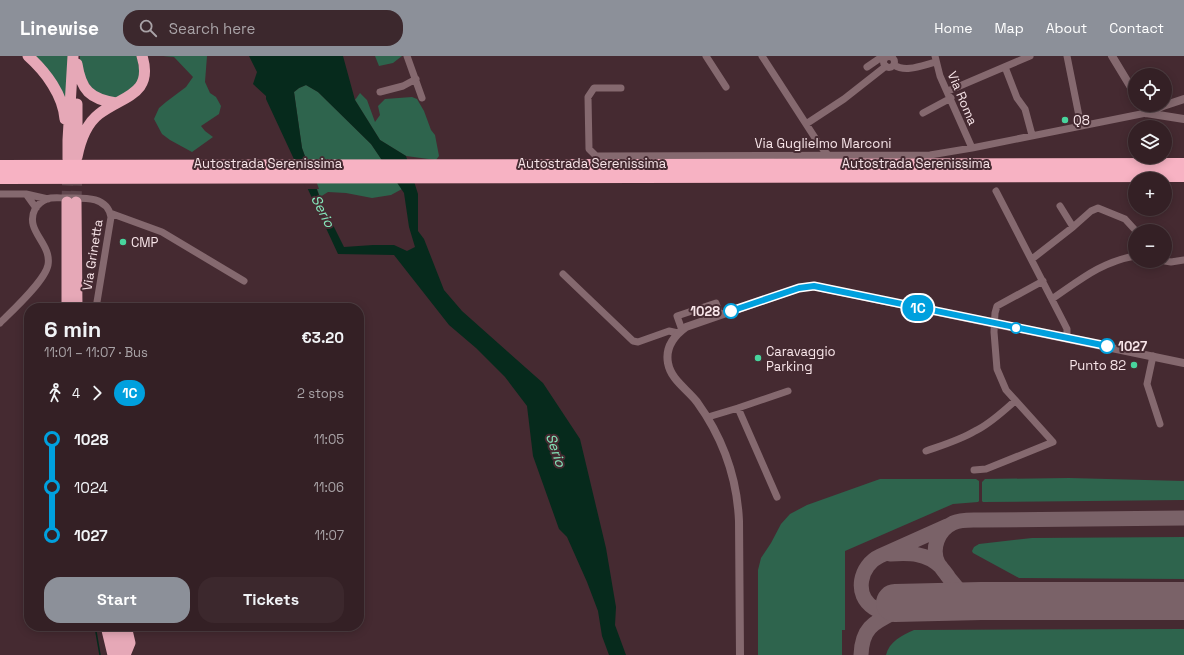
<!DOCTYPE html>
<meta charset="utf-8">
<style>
:root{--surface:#342025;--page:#3c282d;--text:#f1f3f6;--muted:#a9a3a7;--line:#4e3e42;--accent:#8c9099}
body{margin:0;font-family:"Space Grotesk",sans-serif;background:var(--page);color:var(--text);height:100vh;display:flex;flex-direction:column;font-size:15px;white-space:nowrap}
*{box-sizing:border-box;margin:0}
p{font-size:13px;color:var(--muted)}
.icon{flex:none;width:22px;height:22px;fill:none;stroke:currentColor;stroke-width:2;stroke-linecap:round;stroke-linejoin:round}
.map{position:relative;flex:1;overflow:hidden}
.side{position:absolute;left:24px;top:247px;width:340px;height:328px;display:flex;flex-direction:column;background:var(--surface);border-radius:16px;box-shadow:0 2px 10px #0003,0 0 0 1px var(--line)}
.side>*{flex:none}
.badge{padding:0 8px;border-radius:13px;font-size:14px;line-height:26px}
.controls{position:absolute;left:1128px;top:12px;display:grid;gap:8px}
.controls a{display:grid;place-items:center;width:44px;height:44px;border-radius:50%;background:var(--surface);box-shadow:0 2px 10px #0003,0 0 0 1px var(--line);font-size:20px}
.map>.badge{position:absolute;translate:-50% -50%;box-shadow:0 0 0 2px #fff}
.legs{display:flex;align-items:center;gap:6px;height:44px;padding:0 20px;font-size:13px}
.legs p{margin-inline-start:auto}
.head{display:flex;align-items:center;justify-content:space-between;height:68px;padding:0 20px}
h1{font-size:22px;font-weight:700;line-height:30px}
.primary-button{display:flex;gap:8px;margin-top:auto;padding:8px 20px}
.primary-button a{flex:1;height:46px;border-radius:16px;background:var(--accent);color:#fff;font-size:16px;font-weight:700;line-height:46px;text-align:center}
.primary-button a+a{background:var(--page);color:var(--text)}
ul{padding:0 20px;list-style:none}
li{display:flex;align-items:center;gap:14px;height:48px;font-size:15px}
li i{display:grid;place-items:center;width:6px;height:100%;margin:0 5px;background:currentColor}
li i::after{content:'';width:10px;height:10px;margin:-5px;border:3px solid;border-radius:50%;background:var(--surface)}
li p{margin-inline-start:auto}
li:first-child i{background:linear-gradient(#0000 50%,currentColor 0)}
li:last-child i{background:linear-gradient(currentColor 50%,#0000 0)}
header{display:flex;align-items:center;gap:24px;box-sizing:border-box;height:56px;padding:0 20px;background:var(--accent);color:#fff}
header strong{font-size:19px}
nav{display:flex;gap:22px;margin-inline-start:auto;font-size:14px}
.search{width:280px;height:36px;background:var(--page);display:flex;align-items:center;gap:10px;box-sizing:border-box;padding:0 14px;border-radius:16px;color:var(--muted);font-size:15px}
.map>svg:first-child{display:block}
.green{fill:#2e644d}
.water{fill:#062a1c;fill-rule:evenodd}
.pier{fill:#452a31}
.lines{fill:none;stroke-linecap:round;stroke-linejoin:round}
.stream{stroke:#062a1c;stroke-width:1.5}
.taxiway{stroke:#7a6268;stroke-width:15}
.runway{stroke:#7a6268;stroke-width:38}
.trunk-tunnel{stroke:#60464d;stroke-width:11;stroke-dasharray:11 5.5;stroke-linecap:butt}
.minor{stroke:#85696f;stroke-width:7}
.tertiary{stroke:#85696f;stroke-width:8}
.trunk{stroke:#e6a8b7;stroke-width:11}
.motorway{stroke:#f7b2c3;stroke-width:12}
.line-1-casing{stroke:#fff;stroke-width:9}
.line-1{stroke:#00a0de;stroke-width:6}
.poi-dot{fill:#48d49d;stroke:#452a31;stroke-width:1.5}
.stop-1-dot{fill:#fff;stroke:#00a0de;stroke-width:2}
.labels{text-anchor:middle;stroke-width:4;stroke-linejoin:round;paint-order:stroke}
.street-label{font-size:13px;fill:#f8e5e9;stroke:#452a31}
.poi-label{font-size:13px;fill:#f8e5e9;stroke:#452a31;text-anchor:start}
.stop-label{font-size:13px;font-weight:bold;fill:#f8e5e9;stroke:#452a31;text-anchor:end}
.water-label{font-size:14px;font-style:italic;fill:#85e6ba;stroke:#452a31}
</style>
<header>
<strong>Linewise</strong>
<div class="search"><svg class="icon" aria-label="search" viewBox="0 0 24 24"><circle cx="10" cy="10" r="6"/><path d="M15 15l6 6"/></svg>Search here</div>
<nav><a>Home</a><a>Map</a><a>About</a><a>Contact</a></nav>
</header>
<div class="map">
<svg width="1184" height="599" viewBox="0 0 1184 599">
<rect width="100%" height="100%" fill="#452a31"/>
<path class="green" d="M34 0H69L68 53Z
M80 0H137C143 29 139 30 114 43L95 39 80 12Z
M163 0H207L205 26 210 37 216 41 221 50 219 58 201 70 205 75 213 81 192 96 170 84 162 78 154 63 159 52 166 46 186 31 193 21 174 1Z
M375 0H402L393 7 379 10Z
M306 29 318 36 371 88 402 133 391 139 372 142 346 137 328 136 320 141 302 92 294 36 299 32Z
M360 37 367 44 375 66 380 59 378 50 385 43 412 41 417 43 424 55 431 74 435 79 439 100 436 104 406 100 380 84 355 44Z
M1069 422 1184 425V444L983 446 982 445V426L985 423Z
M880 423H976L979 425V445L978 446 953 448 845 495V574H842V599H758V514L761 502 771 487 781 468 790 458 807 449Z
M1184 481V523L1019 522 973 497 972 495 974 491 979 488 1032 482Z
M1184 573V599H886C889 586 902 579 914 574Z"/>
<path class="water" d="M249 0H343L355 44 380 84 406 100 418 138V175L424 183 444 234 462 255 543 327 580 383 606 492 616 551 615 569 626 599H609L602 580 598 555 587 526 567 481 559 473 533 400 527 350 505 321 476 292 449 269 394 199 338 198 266 43V40L253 28 257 16ZM306 29 318 36 371 88 404 137 409 171 415 191 407 195 394 189H373L344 191 321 145 302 92 294 36 299 32Z"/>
<path class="pier" d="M293 105H309L319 133H306Z"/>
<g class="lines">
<path class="stream" d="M95 570 100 599"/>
<path class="taxiway" d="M947 470 880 500C860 509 853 539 874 552 878 555 884 556 889 556 897 556 904 550 913 549 930 548 948 549 965 549
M890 498C909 497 926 496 941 511
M981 545C975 544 969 542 964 539 958 534 954 528 949 522 946 517 941 512 938 507 931 493 938 474 953 467 961 463 972 464 981 464L1184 462
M861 599C862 572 873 567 895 556"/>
<path class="runway" d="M895 547 981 545H1184"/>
<path class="trunk-tunnel" d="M67 146 68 113
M76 146 77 113"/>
<path class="minor" d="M407 0 422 42
M706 0 726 31
M762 0 819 88 827 98
M935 0 940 20 972 92
M1067 0 1081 70
M883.5 6a5.5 5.5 0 1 1 11 0a5.5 5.5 0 1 1-11 0Z
M894 9C906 17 923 9 936 6
M867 11 880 2 884 4
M1005 11 1017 42 1025 53 1032 79
M621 32H594L588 41 589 93 596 100 930 99 972 92 1146 57
M948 35 1030 0
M380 36 403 30 416 23
M923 57 951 42
M806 68 844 43 886 10
M996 135 1064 267 1067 273V282
M0 138H26
M1060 150 1073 171 1091 155 1098 152 1125 163 1136 175
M36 152 26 138 48 143
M110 157 162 176 244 225
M1032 203 1073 171
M1165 205 1171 206 1184 204
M563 218 633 285 638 286 669 275 678 277
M1052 243C1080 224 1101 206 1135 200
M0 267C12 255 45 225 48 209 52 187 24 175 35 153 38 148 42 145 47 143 52 141 59 142 65 142 81 142 107 139 111 161L96 252
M682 274 677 260 716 247 720 259
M1153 300 1147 328 1160 368
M738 352 788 335
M708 361 738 352 777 441
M926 395C943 389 960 384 975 375 990 368 1002 356 1015 345
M974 414 986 413 1053 386 1006 334 997 313 994 276 995 257 997 250 1043 225"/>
<path class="tertiary" d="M1112 0 1135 38
M1141 49 1146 57
M1146 57 1163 50 1184 43
M1146 57 1184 63
M740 599 739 465C737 420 723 382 697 346 687 333 671 324 668 307 665 291 675 279 686 271L799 232 813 230 1184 307"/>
<path class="trunk" d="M28 0C46 16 63 39 65 63
M77 8C81 34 90 43 116 47
M77 48V91
M77 101C80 86 86 68 99 58 122 40 154 39 142 0
M68 103V84L73 0
M76 146 77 252
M67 252V146
M106 570 113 599
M117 570 124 599
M125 599 130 587 126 570"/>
<path class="motorway" d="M0 110 1184 108
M0 122 1184 120"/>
</g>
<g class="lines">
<defs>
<path id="line-1" d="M731 255 799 232 814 230 1107 290"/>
</defs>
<use href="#line-1" class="line-1-casing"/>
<use href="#line-1" class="line-1"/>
</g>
<g class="poi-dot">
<circle cx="1065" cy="64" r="4"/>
<circle cx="123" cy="186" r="4"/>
<circle cx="758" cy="302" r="4"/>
<circle cx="1134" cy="309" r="4"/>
</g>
<g class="stop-1-dot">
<circle cx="731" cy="255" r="7"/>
<circle cx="1016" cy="272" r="5"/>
<circle cx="1107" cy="290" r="7"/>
</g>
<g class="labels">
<g class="street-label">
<text transform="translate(963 42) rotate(67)" y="5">Via Roma</text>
<text x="823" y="92">Via Guglielmo Marconi</text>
<text x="268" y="112">Autostrada Serenissima</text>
<text x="592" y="112">Autostrada Serenissima</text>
<text x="916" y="112">Autostrada Serenissima</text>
<text transform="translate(92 199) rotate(-81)" y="5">Via Grinetta</text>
</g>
<g class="poi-label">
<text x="1073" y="69">Q8</text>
<text x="131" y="191">CMP</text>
<text x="766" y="300">Caravaggio<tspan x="766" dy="15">Parking</tspan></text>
<text x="1126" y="314" text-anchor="end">Punto 82</text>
</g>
<g class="stop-label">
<text x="720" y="260">1028</text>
<text x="1118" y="295" text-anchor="start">1027</text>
</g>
<g class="water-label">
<text transform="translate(323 155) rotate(63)" y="5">Serio</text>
<text transform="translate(556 394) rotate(71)" y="5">Serio</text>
</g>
</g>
</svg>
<div class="controls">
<a><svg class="icon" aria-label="locate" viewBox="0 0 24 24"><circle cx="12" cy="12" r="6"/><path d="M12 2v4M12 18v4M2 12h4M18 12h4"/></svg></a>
<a><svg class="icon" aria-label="layers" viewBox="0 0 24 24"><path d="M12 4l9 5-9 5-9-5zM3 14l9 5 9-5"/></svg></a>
<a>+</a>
<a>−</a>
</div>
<b class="badge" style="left:918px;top:252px;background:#00a0de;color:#fff">1C</b>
<section class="side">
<div class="head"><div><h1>6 min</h1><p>11:01 – 11:07 · Bus</p></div><b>€3.20</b></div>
<div class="legs"><svg class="icon" aria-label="walk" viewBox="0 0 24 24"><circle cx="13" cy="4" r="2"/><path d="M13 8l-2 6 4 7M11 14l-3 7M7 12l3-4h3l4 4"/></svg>4<svg class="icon" aria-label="forward" viewBox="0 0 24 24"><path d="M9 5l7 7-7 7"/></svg><b class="badge" style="background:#00a0de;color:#fff">1C</b><p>2 stops</p></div>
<ul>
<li><i style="color:#00a0de"></i><b>1028</b><p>11:05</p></li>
<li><i style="color:#00a0de"></i><span>1024</span><p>11:06</p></li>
<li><i style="color:#00a0de"></i><b>1027</b><p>11:07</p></li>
</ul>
<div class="primary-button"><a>Start</a><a>Tickets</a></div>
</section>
</div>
